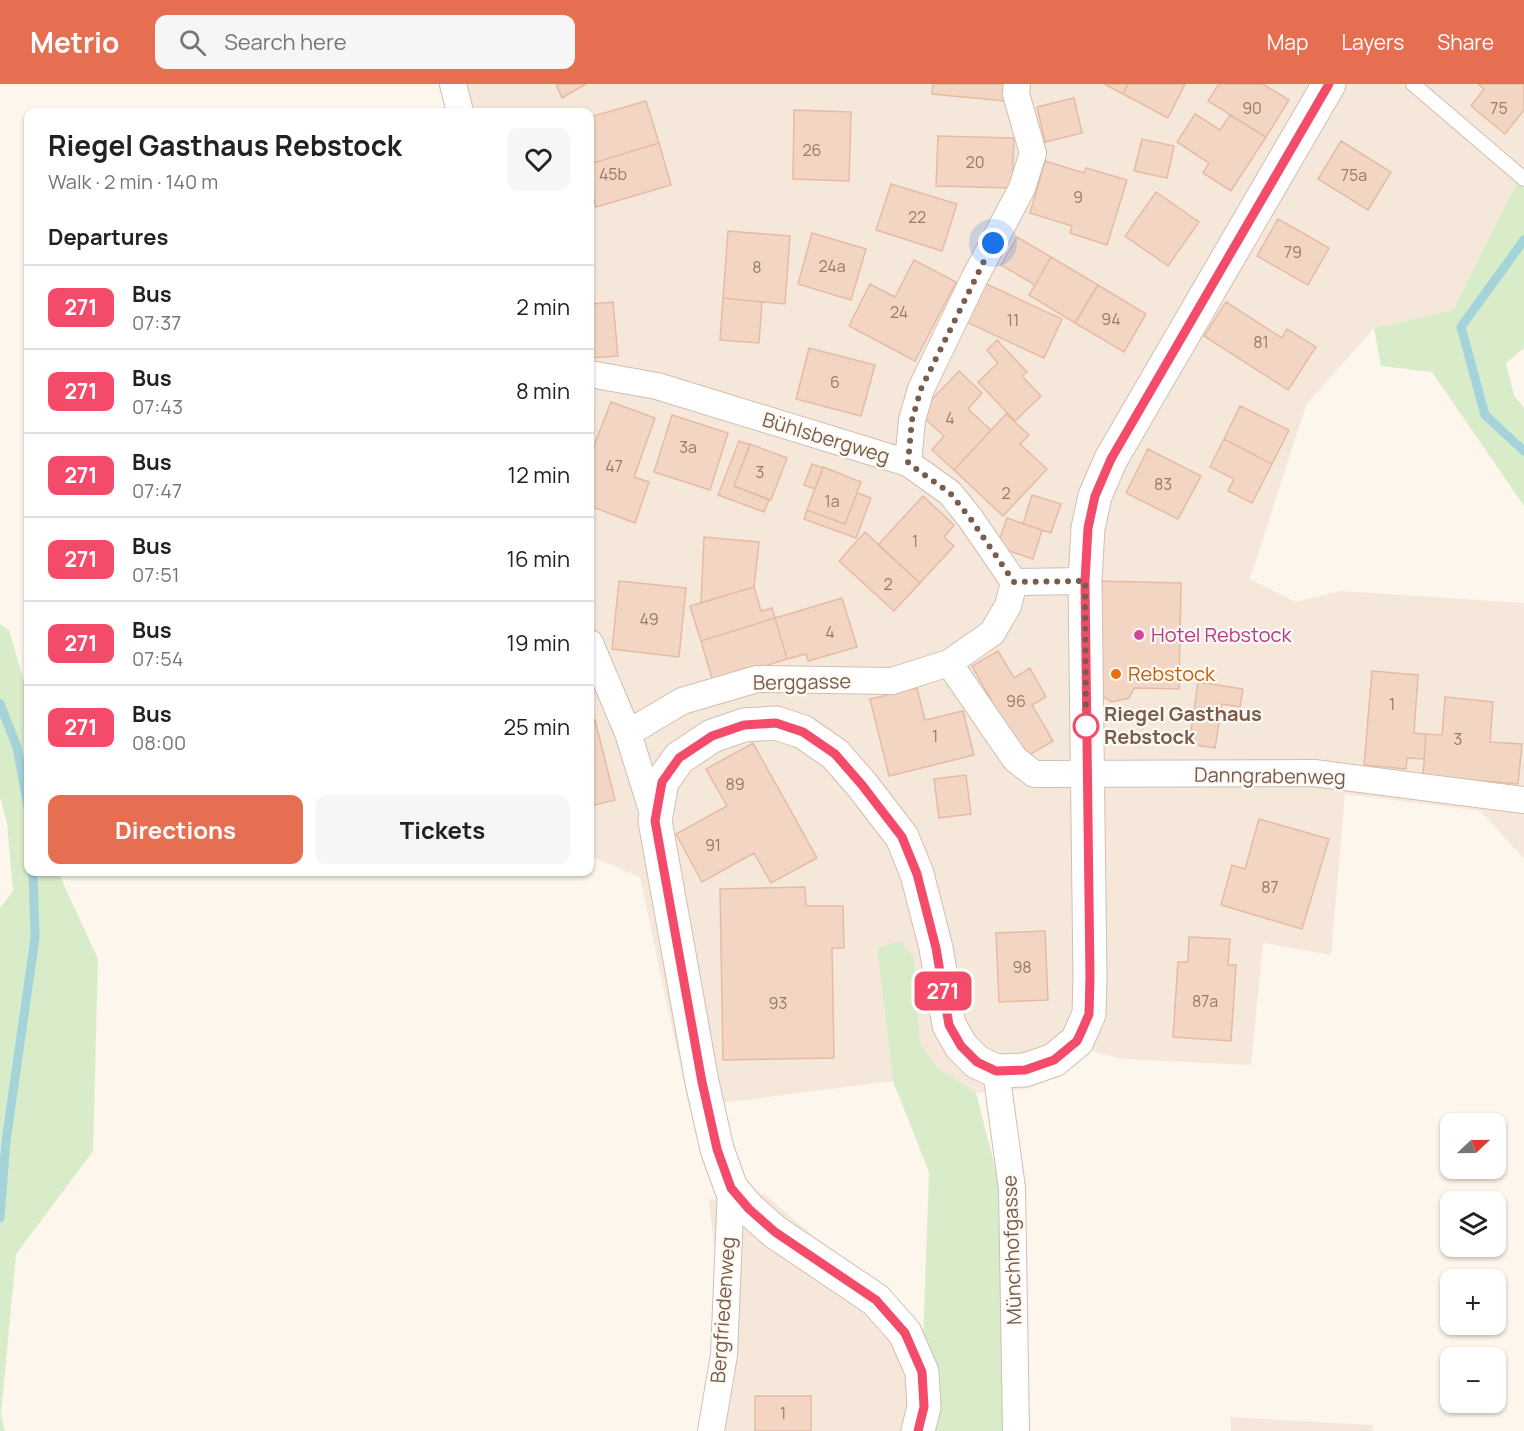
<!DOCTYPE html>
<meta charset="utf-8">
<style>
:root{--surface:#fff;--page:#f6f6f6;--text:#222;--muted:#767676;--line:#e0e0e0;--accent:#e76f51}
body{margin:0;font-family:Manrope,sans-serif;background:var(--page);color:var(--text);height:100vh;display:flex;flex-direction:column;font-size:22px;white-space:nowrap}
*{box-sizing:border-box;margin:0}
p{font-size:20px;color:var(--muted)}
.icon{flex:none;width:33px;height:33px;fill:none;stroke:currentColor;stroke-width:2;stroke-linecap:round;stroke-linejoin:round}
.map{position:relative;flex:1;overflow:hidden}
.sheet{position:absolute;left:24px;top:24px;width:570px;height:768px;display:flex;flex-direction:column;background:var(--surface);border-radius:12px;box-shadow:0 2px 4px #0004}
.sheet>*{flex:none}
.badge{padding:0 12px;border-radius:9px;font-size:21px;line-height:39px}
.needle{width:39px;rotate:68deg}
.buttons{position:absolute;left:1440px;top:1029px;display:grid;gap:12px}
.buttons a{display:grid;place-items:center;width:66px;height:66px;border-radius:12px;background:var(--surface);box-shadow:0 2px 4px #0004;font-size:30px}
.you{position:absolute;width:30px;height:30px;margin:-15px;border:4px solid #fff;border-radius:50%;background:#1a73e8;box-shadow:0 0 0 9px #1a73e833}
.map>.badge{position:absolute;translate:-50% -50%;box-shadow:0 0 0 3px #fff}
h2{padding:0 24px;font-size:22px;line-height:54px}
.round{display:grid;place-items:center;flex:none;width:63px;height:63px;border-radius:12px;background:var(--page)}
.overview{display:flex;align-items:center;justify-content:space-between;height:102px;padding:0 24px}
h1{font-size:28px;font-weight:700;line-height:45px}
.action{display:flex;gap:12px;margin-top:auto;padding:12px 24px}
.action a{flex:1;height:69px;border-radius:12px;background:var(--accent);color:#fff;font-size:24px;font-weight:700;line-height:69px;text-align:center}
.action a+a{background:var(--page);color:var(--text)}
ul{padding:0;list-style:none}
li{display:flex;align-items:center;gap:18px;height:84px;padding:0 24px;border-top:2px solid var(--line)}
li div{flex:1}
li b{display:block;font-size:22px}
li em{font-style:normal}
li .badge{min-width:66px;font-weight:700;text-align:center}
header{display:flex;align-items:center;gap:36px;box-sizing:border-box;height:84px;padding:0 30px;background:var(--accent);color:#fff}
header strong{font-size:28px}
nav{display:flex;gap:33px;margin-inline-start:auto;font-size:21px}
.search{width:420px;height:54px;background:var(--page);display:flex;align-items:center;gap:15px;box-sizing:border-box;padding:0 21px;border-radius:12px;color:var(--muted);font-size:22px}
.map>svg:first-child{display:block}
.residential{fill:#f5e8da}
.green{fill:#d8ecc9}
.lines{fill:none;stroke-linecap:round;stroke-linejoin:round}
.stream{stroke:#a5d3da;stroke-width:9}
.building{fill:#f3d5c3;stroke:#e6bba3;stroke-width:1.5}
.service-casing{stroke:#d1beb0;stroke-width:16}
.minor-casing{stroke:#d1beb0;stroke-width:28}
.tertiary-casing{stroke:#d1beb0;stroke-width:35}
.service{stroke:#fff;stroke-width:14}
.minor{stroke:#fff;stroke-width:26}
.tertiary{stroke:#fff;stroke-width:33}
.line-casing{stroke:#fff;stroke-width:14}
.line{stroke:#f54b6a;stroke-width:9}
.walk{stroke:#7a5c4d;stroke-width:6;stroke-dasharray:0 10.8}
.hotel-dot{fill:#d1479c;stroke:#fffaf3;stroke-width:2}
.food-dot{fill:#e8710a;stroke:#fffaf3;stroke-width:2}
.stop-dot{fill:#fff;stroke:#f54b6a;stroke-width:3}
.labels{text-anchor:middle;stroke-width:4.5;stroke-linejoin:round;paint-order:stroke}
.number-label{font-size:16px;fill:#987a6a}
.street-label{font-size:20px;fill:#7a5c4d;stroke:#fffaf3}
.hotel-label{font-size:20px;fill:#b23c85;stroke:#fffaf3;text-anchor:start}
.food-label{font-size:20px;fill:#c56008;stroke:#fffaf3;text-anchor:start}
.stop-label{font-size:20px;font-weight:bold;fill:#7a5c4d;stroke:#fffaf3;text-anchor:start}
</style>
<header>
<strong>Metrio</strong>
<div class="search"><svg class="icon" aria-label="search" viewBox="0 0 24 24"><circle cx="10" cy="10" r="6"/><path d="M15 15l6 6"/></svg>Search here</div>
<nav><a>Map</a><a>Layers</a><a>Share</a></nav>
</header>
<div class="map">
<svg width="1524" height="1347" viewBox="0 0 1524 1347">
<rect width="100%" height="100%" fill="#fdf6ec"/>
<path class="residential" d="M451 0H1524V85L1453 226 1374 244 1306 321 1250 495 1296 518 1341 507 1524 519V775L1481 727 1345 710 1331 871 1263 859 1251 981 1122 975 1088 966 1075 981 1027 1005 976 1009 937 983 920 960 914 873 877 864 893 997 689 1023 640 793 590 772V28H448Z
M764 1110 811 1150 890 1211 923 1258 941 1304 935 1347H702L719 1211 709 1115Z
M1230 1333 1372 1341 1373 1347H1231Z"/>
<path class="green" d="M1524 85V264L1506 279 1514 311 1524 324V422L1432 288 1381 282 1374 244 1453 226Z
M0 540 9 546 28 611V788H58L98 875 93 1067 16 1170 1 1331 5 1347H0V824L13 807 7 739 0 713Z
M900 857 914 873 920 960 937 983 976 1009 1001 1106 1022 1347H935L941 1304 923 1258 929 1088 893 997 877 864Z"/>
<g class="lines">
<path class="stream" d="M1524 156 1461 243 1485 331 1524 367
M0 620 17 663 28 723
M0 1134 6 1057 35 854 33 788"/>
</g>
<path class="building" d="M556 0H586L562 14Z
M933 0H1007L1005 17 932 10Z
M1104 0H1128L1123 10Z
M1128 0H1185L1168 34 1123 10Z
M1219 0H1263L1289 16 1266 53 1208 17Z
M1478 0H1524V26L1505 50 1471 22 1484 5Z
M1074 14 1082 49 1045 58 1037 23Z
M646 17 659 59 590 80V33Z
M794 26 851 28 849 97 793 95Z
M1195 30 1220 46 1230 31 1266 53 1231 107 1203 89 1209 79 1177 58Z
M938 52 1014 54 1012 104 936 102Z
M1142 55 1174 62 1167 94 1134 87Z
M1341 57 1391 88 1368 126 1318 95Z
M659 59 671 101 596 123 590 100V80Z
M1045 77 1084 89 1086 84 1127 96 1107 161 1070 149 1072 142 1030 129Z
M891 100 957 120 942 167 876 146Z
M1156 108 1199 138 1168 182 1125 152Z
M1278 135 1329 164 1308 201 1257 172Z
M728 147 790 152 785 220 723 214Z
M812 149 866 165 851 216 798 200Z
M1017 153 1051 173 1035 201 1001 181Z
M1051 173 1098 201 1075 239 1029 211Z
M914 176 956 198 915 277 849 242 870 200 895 213Z
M982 198 1062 235 1044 274 964 237Z
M1098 201 1146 230 1124 268 1075 239Z
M723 214 762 218 759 259 720 256Z
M613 218 618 272 590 274V220Z
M1226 218 1282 254 1287 245 1316 263 1288 306 1204 252Z
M997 256 1027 288 1022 292 1041 312 1015 337 978 298 998 279 987 266Z
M809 264 875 281 861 332 796 315Z
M959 287 982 309 968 325 991 346 954 386 932 366 944 352 919 329Z
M611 318 655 334 634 393 649 398 635 439 590 422V372Z
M1240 322 1289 346 1272 380 1224 355Z
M1006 330 1029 351 1020 360 1047 385 1003 432 954 386Z
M672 331 728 349 710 406 654 388Z
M1224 355 1272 380 1252 419 1228 407 1234 395 1210 383Z
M739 357 750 361 734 402 769 416 764 428 718 411Z
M750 360 787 374 771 416 734 402Z
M1148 365 1201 392 1178 435 1126 409Z
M812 380 823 384 815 405 804 401Z
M823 383 861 398 845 440 807 426Z
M857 409 871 414 856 454 804 435 807 426 845 440Z
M1032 411 1061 420 1051 449 1023 440Z
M923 412 954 441 944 453 954 462 920 499 878 461Z
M1007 434 1042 446 1033 475 997 463Z
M865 448 920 499 894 527 839 477Z
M704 453 759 458 754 503 701 519Z
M619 497 686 504 679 573 612 565Z
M1099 497 1181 499 1179 605 1134 604 1129 614 1112 618 1102 612Z
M754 503 761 527 772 524 775 534 701 557 690 522Z
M842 514 857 563 808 577 806 570 787 575 775 534Z
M775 534 787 575 713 598 701 557Z
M998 567 1014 594 1030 584 1046 613 1032 621 1053 657 1024 674 972 582Z
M1372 587 1418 591 1414 649 1426 650 1424 675 1407 674 1406 685 1364 681Z
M1198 598 1243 605 1240 623 1222 620 1215 664 1189 660Z
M917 604 925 636 963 627 974 671 889 692 870 615Z
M1445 613 1493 618 1490 658 1522 660 1518 700 1423 692 1426 650 1442 651Z
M595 636 615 716 590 722V637Z
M753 659 817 774 771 799 754 769 702 798 676 750 727 722 706 685Z
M966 691 971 730 939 734 934 695Z
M1259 735 1329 755 1302 845 1221 821 1232 781 1245 785Z
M805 803 806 822H843L844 864H832L834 974 723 976 720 805Z
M1045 847 1048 916 999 918 996 849Z
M1189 853 1230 855 1228 881H1236L1231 957 1173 953 1178 878H1188Z
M755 1312H811V1347H755Z"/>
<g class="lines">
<defs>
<path id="service" d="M1413 0 1524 95"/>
<path id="minor" d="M453 0 460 28
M590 290 657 302 908 379 950 409 970 434 1014 498 1085 497
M908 379 912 336 921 305 974 195 1022 104 1033 69 1016 10 1017 0
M590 559 628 649 655 736
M949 579 1015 675 1034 690 1314 689 1524 716
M628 649 682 617 757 595 892 597 949 579 992 549 1008 522 1014 498
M996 987 1012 1104 1016 1347
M711 1347 724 1271 731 1104"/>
<path id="tertiary" d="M918 1347 924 1323 922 1288 905 1249 876 1216 775 1148 749 1125 731 1104 717 1065 702 998 655 737 662 698 679 674 712 652 744 641 776 639 803 648 835 670 862 701 902 753 917 790 936 864 949 941 961 962 977 978 996 987 1025 986 1054 976 1077 957 1089 930 1090 894 1085 497 1088 444 1095 412 1111 375 1329 0"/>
</defs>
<use href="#service" class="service-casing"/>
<use href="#minor" class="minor-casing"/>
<use href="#tertiary" class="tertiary-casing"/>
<use href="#service" class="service"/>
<use href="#minor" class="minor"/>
<use href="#tertiary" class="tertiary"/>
</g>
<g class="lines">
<defs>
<path id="line" d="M918 1347 924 1323 922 1288 905 1249 876 1216 775 1148 749 1125 731 1104 717 1065 702 998 655 737 662 698 679 674 712 652 744 641 776 639 803 648 835 670 862 701 902 753 917 790 936 864 949 941 961 962 977 978 996 987 1025 986 1054 976 1077 957 1083 944 1089 930 1090 894 1085 497 1088 444 1095 412 1111 375 1329 0"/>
</defs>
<use href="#line" class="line-casing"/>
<use href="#line" class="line"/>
<path class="walk" d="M993 159 921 305 912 336 908 379 950 409 970 434 1014 498 1085 497 1086 642"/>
</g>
<circle class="hotel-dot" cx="1139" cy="551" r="6"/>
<circle class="food-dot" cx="1116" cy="590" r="6"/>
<circle class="stop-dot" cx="1086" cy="642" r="12"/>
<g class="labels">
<g class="number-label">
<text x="1252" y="30">90</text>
<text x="1499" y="30">75</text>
<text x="812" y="72">26</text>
<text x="975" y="84">20</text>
<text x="613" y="96">45b</text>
<text x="1354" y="97">75a</text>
<text x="1078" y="119">9</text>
<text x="917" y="139">22</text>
<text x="1293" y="174">79</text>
<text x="832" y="188">24a</text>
<text x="757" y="189">8</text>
<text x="899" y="234">24</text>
<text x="1111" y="241">94</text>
<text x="1013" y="242">11</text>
<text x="1261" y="264">81</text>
<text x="835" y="304">6</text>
<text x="950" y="340">4</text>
<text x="688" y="369">3a</text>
<text x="614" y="388">47</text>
<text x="760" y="394">3</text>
<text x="1163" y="406">83</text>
<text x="1006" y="415">2</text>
<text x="832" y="423">1a</text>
<text x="915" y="463">1</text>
<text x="888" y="506">2</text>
<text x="649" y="541">49</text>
<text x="830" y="554">4</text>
<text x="1016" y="623">96</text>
<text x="1392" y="626">1</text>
<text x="935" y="658">1</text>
<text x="1458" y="661">3</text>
<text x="735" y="706">89</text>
<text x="713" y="767">91</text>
<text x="1270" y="809">87</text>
<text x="1022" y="889">98</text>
<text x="1205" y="923">87a</text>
<text x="778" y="925">93</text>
<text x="783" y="1335">1</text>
</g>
<g class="street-label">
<text transform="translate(826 354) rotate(17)" y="7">Bühlsbergweg</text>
<text transform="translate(802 598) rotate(-1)" y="7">Berggasse</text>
<text transform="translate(1270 692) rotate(1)" y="7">Danngrabenweg</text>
<text transform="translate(1012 1166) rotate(-92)" y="7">Münchhofgasse</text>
<text transform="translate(723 1226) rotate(-86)" y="7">Bergfriedenweg</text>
</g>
<g class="hotel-label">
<text x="1151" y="558">Hotel Rebstock</text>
</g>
<g class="food-label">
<text x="1128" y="597">Rebstock</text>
</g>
<g class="stop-label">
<text x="1104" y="637">Riegel Gasthaus<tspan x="1104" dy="23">Rebstock</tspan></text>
</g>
</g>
</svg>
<div class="buttons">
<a><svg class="needle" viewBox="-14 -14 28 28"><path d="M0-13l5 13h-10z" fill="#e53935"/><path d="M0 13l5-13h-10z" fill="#767676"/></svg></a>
<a><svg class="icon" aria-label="layers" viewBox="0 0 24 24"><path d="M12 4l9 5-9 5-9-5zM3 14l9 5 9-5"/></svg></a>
<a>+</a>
<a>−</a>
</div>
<div class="you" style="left:993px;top:159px"></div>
<b class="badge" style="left:943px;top:907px;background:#f54b6a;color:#fff">271</b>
<section class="sheet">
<div class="overview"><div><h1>Riegel Gasthaus Rebstock</h1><p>Walk · 2 min · 140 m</p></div><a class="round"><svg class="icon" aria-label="heart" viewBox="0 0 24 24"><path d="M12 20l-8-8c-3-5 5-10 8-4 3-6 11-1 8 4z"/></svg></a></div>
<h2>Departures</h2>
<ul>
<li><span class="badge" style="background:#f54b6a;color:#fff">271</span><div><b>Bus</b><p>07:37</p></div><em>2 min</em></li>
<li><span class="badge" style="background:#f54b6a;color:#fff">271</span><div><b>Bus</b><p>07:43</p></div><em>8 min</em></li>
<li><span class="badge" style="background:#f54b6a;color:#fff">271</span><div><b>Bus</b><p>07:47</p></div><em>12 min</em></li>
<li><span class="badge" style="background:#f54b6a;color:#fff">271</span><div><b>Bus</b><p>07:51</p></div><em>16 min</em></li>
<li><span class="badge" style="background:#f54b6a;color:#fff">271</span><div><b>Bus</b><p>07:54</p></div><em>19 min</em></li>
<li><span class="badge" style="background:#f54b6a;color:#fff">271</span><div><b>Bus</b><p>08:00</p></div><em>25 min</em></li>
</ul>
<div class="action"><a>Directions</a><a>Tickets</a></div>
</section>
</div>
